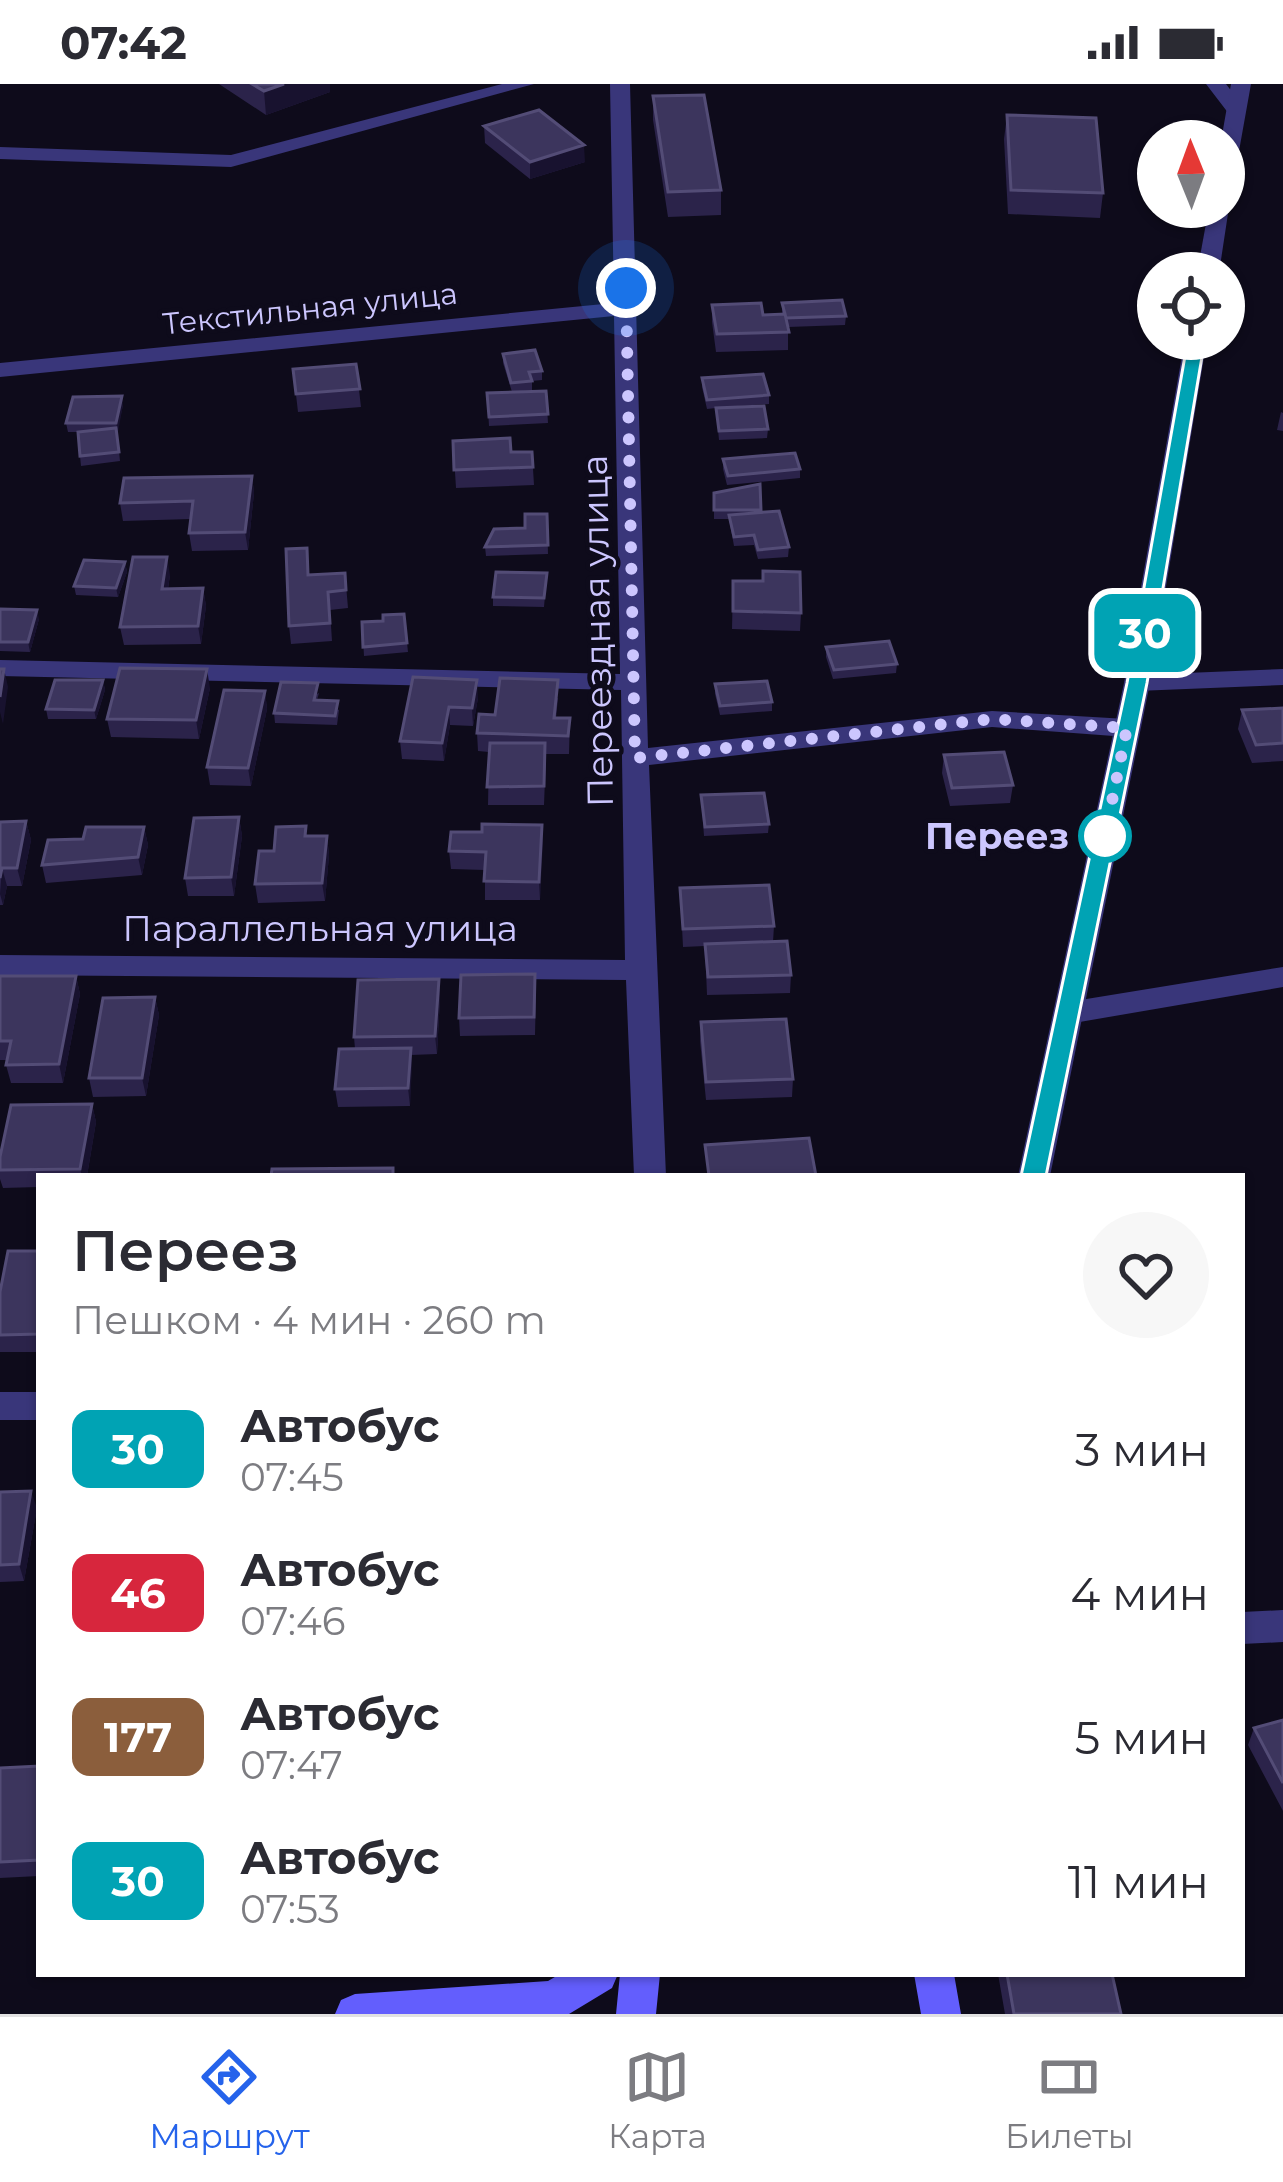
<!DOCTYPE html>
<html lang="ru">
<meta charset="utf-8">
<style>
:root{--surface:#fff;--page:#f7f7f7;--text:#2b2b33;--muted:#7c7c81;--line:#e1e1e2;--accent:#2563eb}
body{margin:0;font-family:Montserrat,sans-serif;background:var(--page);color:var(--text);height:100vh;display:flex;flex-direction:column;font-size:45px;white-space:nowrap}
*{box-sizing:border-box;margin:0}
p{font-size:39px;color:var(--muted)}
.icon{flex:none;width:66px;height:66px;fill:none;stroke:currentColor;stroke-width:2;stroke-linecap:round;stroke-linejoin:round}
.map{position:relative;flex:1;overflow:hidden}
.drawer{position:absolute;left:36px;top:1089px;width:1209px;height:804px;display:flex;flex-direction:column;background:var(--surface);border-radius:0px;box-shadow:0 3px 9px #0004}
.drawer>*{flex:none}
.badge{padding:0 24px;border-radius:18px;font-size:42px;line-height:78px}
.needle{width:78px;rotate:359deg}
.fabs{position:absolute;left:1137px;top:36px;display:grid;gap:24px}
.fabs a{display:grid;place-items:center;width:108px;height:108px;border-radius:50%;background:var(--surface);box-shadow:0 3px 9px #0004;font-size:60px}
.you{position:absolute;width:60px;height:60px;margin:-30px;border:9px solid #fff;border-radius:50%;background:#1a73e8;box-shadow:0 0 0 18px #1a73e833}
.map>.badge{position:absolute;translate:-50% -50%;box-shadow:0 0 0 6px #fff}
.round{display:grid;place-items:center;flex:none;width:126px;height:126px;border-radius:63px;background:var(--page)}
.summary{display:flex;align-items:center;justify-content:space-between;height:204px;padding:0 36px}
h1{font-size:57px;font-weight:600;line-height:90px}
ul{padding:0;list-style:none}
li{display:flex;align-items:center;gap:36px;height:144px;padding:0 36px}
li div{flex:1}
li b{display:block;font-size:45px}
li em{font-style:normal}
li .badge{min-width:132px;font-weight:700;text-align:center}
.status{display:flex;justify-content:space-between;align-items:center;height:84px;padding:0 60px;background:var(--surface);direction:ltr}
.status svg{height:33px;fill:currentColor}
.tab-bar{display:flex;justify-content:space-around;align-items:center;height:168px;border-top:3px solid var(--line);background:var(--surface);font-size:33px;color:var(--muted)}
.tab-bar a{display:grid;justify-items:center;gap:6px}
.tab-bar .selected{color:var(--accent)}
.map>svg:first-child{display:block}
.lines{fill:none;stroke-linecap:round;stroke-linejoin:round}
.minor{fill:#39367a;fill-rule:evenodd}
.tertiary{fill:#39367a;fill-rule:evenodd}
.secondary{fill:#635efd;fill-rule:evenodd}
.wall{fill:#2b234a}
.shaded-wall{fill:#18122f}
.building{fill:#3c355d;stroke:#534c76;stroke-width:3}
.line{fill:#00a3b4;stroke:#fff;stroke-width:3}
.walk{stroke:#ccc6fe;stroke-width:12;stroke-dasharray:0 21.6}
.stop-dot{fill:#fff;stroke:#00a3b4;stroke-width:6}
.labels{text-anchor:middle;stroke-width:9;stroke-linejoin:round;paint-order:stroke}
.far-street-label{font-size:30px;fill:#ccc6fe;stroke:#0e0b1b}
.street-label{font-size:36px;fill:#ccc6fe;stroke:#0e0b1b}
.stop-label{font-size:36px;font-weight:bold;fill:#ccc6fe;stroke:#0e0b1b;text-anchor:end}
</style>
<div class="status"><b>07:42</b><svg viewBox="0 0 49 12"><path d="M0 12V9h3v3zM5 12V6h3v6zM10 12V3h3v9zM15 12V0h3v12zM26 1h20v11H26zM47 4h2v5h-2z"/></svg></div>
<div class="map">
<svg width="1283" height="1930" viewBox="0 0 1283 1930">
<rect width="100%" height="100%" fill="#0e0b1b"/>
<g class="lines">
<path class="minor" d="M502 0H534L231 83 0 75V63L231 71Z
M610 0H630L648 664 992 627 1127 635 1140 644 1127 653 992 643 649 681 666 1092H634L626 896 0 891V871L625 876 621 606 0 592V576L620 590 614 232 0 293V279L614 219Z
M1206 0H1226L1246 26 1243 30H1229Z
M1283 585V601L1137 607 1124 599 1137 591Z
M1283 883V903L1068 940 1053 929 1068 918Z
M0 1308H39V1336H0Z
M1283 1526V1558L1242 1560V1528Z"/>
<path class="tertiary" d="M1231 0H1251L1234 95 1224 101 1221 57Z
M1224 118 1229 123 1219 189H1197L1209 123H1224Z
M1185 255H1207L1150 599 1050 1092H1018L1124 599Z"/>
<path class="secondary" d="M560 1890H618L612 1904 569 1930H335L341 1916 355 1910 548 1897Z
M620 1890H660L656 1930H616Z
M914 1890H954L961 1930H921Z"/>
</g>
<path class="wall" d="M219 0H330V8L266 31Z
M653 12 721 106V131L668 133 653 36Z
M1007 31 1103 109 1100 134 1008 130 1004 55Z
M484 42 585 78 530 95 485 59Z
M782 219 846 232 845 241 788 243V266L716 268 712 238V221L763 231H782Z
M503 270 542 287V296L532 297V306L512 308 503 279Z
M356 280 361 323 298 328 293 285Z
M702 294 769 311V320L723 323 768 345 767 354 719 356 716 324 707 325 702 303Z
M546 307 548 339 489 342 487 309Z
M123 321 117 348 120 377 81 382 80 372 82 348H68L66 339Z
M1281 328 1283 329V347L1277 346Z
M453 357 511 368H532L534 401 456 404Z
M723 375 800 385V394L727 401 723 385Z
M252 392 254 409 248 466 192 467 189 449 191 435 123 437 120 419Z
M760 400 761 429 789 463 788 473 758 475 754 461 734 462 729 435H714V409Z
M547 430 548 470 486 472 485 463 525 444Z
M125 478 127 488 118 513 76 511 74 502Z
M345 489 348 524 330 526 332 557 291 560 289 542 309 491Z
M547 489 544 523 493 522V513Z
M170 491 168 505 203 504 206 522 201 560 124 561 120 543Z
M733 497 801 529 800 547 732 545Z
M0 525 39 535 30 568 0 567Z
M404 530 408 568 364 572 362 538 383 537Z
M826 563 897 580 896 589 833 595 826 573Z
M413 593 478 614 473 642 450 641 444 677 402 675 400 657Z
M103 596 105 606 96 635H48L46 625Z
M715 600 772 618V627L720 631 715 610Z
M210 604 199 655 111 653 107 635Z
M265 607 267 625 251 702 210 701 207 683Z
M319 609 317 616 339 626 337 641 275 639 274 629Z
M558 614 556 634H570L569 670H546L544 721H488L489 668 478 667 477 649 495 631Z
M1283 624V677L1252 679 1238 645 1242 626Z
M944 671 1013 701 1010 719 950 722 942 689Z
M701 711 769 740 768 749 704 752Z
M239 733 242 752 234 812H188L185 794Z
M26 737 31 756 22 802H7L3 821H0V738Z
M542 741 540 816H485V786L451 785 449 767 482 748Z
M144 743 148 761 142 791 46 799 42 781 83 755Z
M308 752H327L329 771 325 817 258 819 255 800 274 767Z
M680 804 774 842 773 858 791 891 790 909 707 911 705 862 683 863Z
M0 892H76L80 910 63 999H11L6 981 7 976H0Z
M439 895 440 913 437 970 411 971 410 1022 338 1023 335 1005 355 965 354 953Z
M536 908 535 951 460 952 459 934Z
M155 913 159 931 146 1012 93 1013 89 994Z
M701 938 793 995 792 1013 706 1016 700 957Z
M92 1020 96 1038 87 1092H39V1103L3 1104 0 1095V1073Z
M39 1167V1268H0V1208Z
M0 1408 37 1424 24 1497 0 1498Z
M1283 1636V1727L1248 1661 1254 1644Z
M39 1682V1792L0 1794V1684Z
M998 1890H1112L1121 1930H1005Z"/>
<path class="shaded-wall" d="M284 0H330V8L266 31 264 7Z
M584 61 585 78 530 95V78Z
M122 312 123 321 118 348 116 339Z
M252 392 254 409 248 466 245 448Z
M167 473 170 491 165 523 162 505Z
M125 478 127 488 118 513 116 504Z
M203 504 206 522 201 560 198 542Z
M37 526 39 535 30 568 28 558Z
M4 585 8 603 3 640 0 628V613Z
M207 585 210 604 199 655 196 636Z
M103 596 105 606 96 635 94 626Z
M477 596 478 614 473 642 472 624Z
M265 607 267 625 251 702 248 684Z
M449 623 450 641 444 677 442 659Z
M239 733 242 752 234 812 231 793Z
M26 737 31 756 22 802 17 784Z
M542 741 543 759 540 816 539 798Z
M144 743 148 761 142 791 138 773Z
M327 752 329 771 325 817 322 799Z
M2 784 7 802 3 821 0 810Z
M76 892 80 910 63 999 59 980Z
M439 895 440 913 437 970 435 952Z
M155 913 159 931 146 1012 142 994Z
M411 964 412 983 410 1022 408 1004Z
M92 1020 96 1038 87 1092H82L80 1085Z
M31 1407 37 1424 24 1497 19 1480Z"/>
<path class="building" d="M252 0H284L264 7Z
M704 11 721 106 668 108 653 12Z
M539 26 584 61 530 78 484 42Z
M1007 31 1096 34 1103 109 1011 106Z
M842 216 846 232 786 234 782 219Z
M761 219 763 231 785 230 789 248 717 250 712 221Z
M535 266 542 287 529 288 532 297 511 299 503 270Z
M356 280 360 305 296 310 293 285Z
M763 290 769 311 707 316 702 294Z
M546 307 548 330 489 333 487 309Z
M122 312 116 339H66L73 313Z
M764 322 768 345 719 347 716 324Z
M116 344 119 368 80 372 78 348Z
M510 354 511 368H532L533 383 454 386 453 357Z
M795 369 800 385 728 392 723 375Z
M252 392 245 448 189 449 193 417 120 419 124 394Z
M760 400 761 426H714V409Z
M779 427 789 463 758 466 754 451 734 453 729 431Z
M525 430H547L548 461 485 463 494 445 525 444Z
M307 464 308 491 345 489 346 506 328 508 330 539 289 542 286 465Z
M133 473H167L162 505 203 504 198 542 120 543Z
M84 476 125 478 116 504 74 502Z
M763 487 800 488 801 529 733 527V497H763Z
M496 488 547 489 544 514 493 513Z
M0 525 37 526 28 558H0Z
M404 530 407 559 363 563 362 538 383 537V531Z
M889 557 897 580 834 586 826 563Z
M120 584 207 585 196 636 107 635Z
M0 585H4L0 613Z
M413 593 477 596 472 624 449 623 442 659 400 657Z
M500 594 558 596 554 634H570L568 652 477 649 479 630 495 631Z
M55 596H103L94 626 46 625Z
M767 597 772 618 720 622 715 600Z
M281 598 318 599 314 616 338 617 335 632 274 629Z
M224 606 265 607 248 684 207 683Z
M1283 624V659L1256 661 1242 626Z
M490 659H545L544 702 487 703Z
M1004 668 1013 701 952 704 944 671Z
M764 709 769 740 705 743 701 711Z
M239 733 231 793 185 794 194 734Z
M26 737 17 784H2L0 794V738Z
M482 740 542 741 539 798 484 797 486 768 449 767 451 748H482Z
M306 742 305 752H327L322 799 255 800 259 767H274L276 743Z
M86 743H144L138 773 42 781 48 756 83 755Z
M769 801 774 842 683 845 680 804Z
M787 857 791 891 708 893 705 860Z
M535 890 534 933 459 934 461 891Z
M0 892H76L59 980 6 981 11 957H0Z
M439 895 435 952 354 953 358 896Z
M155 913 142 994H89L103 914Z
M786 935 793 995 706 998 701 938Z
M411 964 408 1004 335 1005 339 965Z
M92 1020 80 1085 0 1086V1073L11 1021Z
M809 1054 816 1092H709L705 1061Z
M393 1084V1092H271L272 1085Z
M8 1167H39V1250L0 1251V1208Z
M31 1407 19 1480 0 1481V1408Z
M1283 1636V1699L1254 1644Z
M39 1682V1776L0 1778V1684Z
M1007 1890H1112L1121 1930H1014Z"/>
<path class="line" d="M1196 250 1205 255 1147 599 1046 1092 1034 1101 1021 1092 1127 599 1188 255Z"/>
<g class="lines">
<path class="walk" d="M626 204 635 674 992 635 1127 644 1102 766 1105 752"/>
</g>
<circle class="stop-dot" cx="1105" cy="752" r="24"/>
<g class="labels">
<g class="far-street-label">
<text transform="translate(310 225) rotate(-6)" y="10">Текстильная улица</text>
</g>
<g class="street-label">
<text transform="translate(597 547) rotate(-91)" y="13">Переездная улица</text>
<text x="320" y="857">Параллельная улица</text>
</g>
<g class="stop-label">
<text x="1069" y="765">Переез</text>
</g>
</g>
</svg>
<div class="fabs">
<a><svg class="needle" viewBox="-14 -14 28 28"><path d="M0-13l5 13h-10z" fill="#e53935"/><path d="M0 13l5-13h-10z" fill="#7c7c81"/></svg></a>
<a><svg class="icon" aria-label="locate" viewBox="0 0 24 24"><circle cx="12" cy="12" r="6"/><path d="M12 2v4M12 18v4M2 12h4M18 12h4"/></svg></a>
</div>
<div class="you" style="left:626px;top:204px"></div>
<b class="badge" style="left:1145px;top:549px;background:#00a3b4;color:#fff">30</b>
<section class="drawer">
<div class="summary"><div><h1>Переез</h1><p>Пешком · 4 мин · 260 m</p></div><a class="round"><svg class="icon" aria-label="heart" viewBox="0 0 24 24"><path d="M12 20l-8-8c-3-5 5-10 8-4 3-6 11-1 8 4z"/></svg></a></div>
<ul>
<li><span class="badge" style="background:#00a3b4;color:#fff">30</span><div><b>Автобус</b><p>07:45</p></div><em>3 мин</em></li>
<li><span class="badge" style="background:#d7263d;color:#fff">46</span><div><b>Автобус</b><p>07:46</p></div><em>4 мин</em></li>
<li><span class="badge" style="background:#8b5e3c;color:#fff">177</span><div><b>Автобус</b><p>07:47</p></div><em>5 мин</em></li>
<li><span class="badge" style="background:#00a3b4;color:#fff">30</span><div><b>Автобус</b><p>07:53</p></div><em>11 мин</em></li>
</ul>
</section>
</div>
<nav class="tab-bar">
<a class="selected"><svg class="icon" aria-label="directions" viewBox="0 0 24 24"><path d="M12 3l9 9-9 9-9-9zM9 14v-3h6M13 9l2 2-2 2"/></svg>Маршрут</a>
<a><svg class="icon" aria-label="map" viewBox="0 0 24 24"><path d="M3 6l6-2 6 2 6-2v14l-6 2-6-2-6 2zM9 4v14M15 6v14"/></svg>Карта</a>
<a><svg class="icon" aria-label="tickets" viewBox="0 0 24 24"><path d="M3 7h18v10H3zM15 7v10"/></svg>Билеты</a>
</nav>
